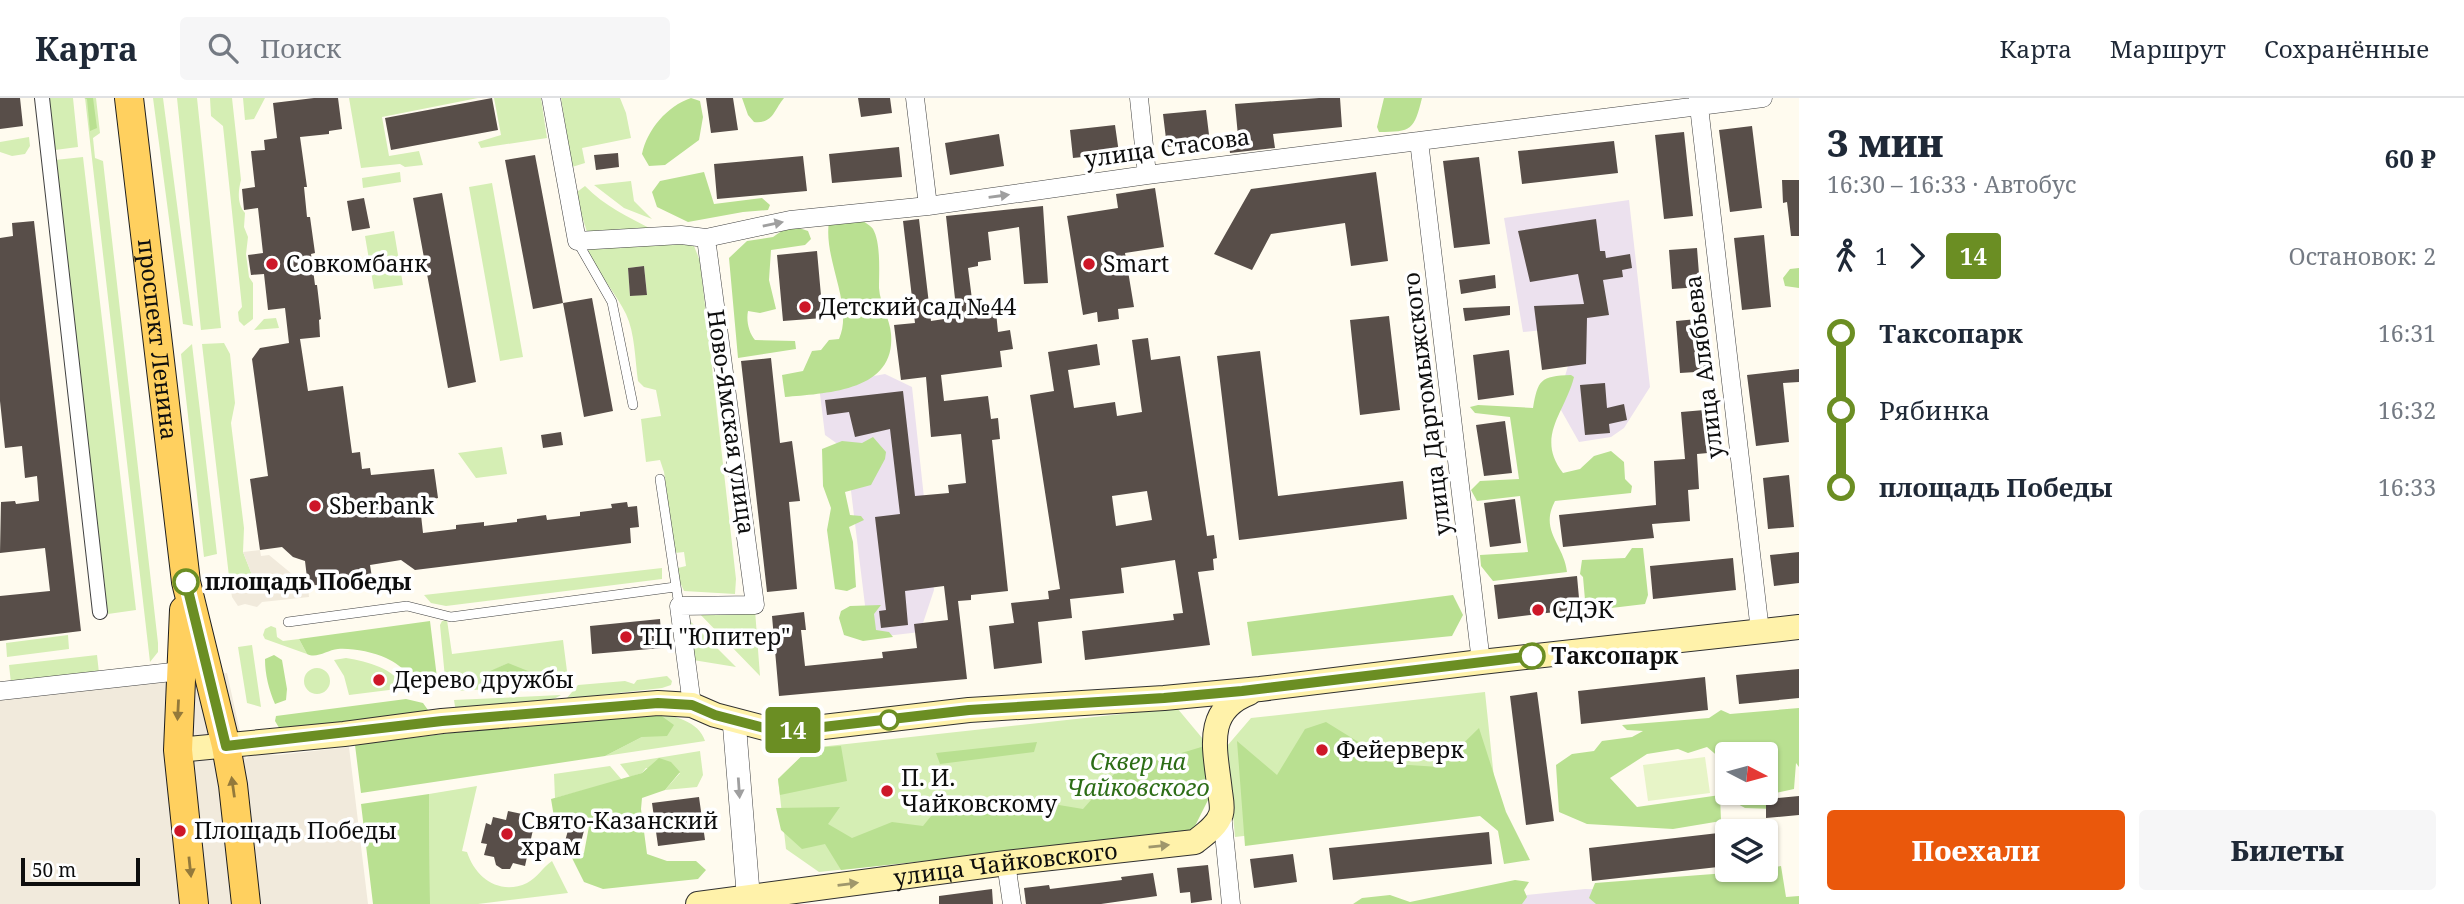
<!DOCTYPE html>
<html lang="ru">
<meta charset="utf-8">
<style>
:root{--surface:#fff;--page:#f6f6f7;--text:#1f2937;--muted:#747a83;--line:#e0e1e3;--accent:#ea580c}
body{margin:0;font-family:"Noto Serif",serif;background:var(--page);color:var(--text);height:100vh;display:flex;flex-direction:column;font-size:26px;white-space:nowrap}
*{box-sizing:border-box;margin:0}
p{font-size:23px;color:var(--muted)}
.icon{flex:none;width:38px;height:38px;fill:none;stroke:currentColor;stroke-width:2;stroke-linecap:round;stroke-linejoin:round}
.map{position:relative;flex:1;overflow:hidden}
.side{display:flex;flex-direction:column;background:var(--surface);width:665px}
.side>*{flex:none}
.badge{padding:0 14px;border-radius:5px;font-size:24px;line-height:46px}
.needle{width:46px;rotate:96deg}
.tools{position:absolute;left:1715px;top:644px;display:grid;gap:14px}
.tools a{display:grid;place-items:center;width:63px;height:63px;border-radius:7px;background:var(--surface);box-shadow:0 2px 5px #0004;font-size:35px}
.scale{position:absolute;left:21px;bottom:18px;width:119px;box-sizing:border-box;padding-left:7px;border:4px solid #0e0e0e;border-top:0;font-size:19px;line-height:24px;white-space:nowrap;color:#0e0e0e;-webkit-text-stroke:5px #fff;paint-order:stroke}
.map>.badge{position:absolute;translate:-50% -50%;box-shadow:0 0 0 4px #fff}
.legs{display:flex;align-items:center;gap:10px;height:77px;padding:0 28px;font-size:23px}
.legs p{margin-inline-start:auto}
.summary{display:flex;align-items:center;justify-content:space-between;height:119px;padding:0 28px}
h1{font-size:38px;font-weight:800;line-height:52px}
.cta{display:flex;gap:14px;margin-top:auto;padding:14px 28px}
.cta a{flex:1;height:80px;border-radius:7px;background:var(--accent);color:#fff;font-size:28px;font-weight:800;line-height:80px;text-align:center}
.cta a+a{background:var(--page);color:var(--text)}
ul{padding:0 28px;list-style:none}
li{display:flex;align-items:center;gap:24px;height:77px;font-size:26px}
li i{display:grid;place-items:center;width:10px;height:100%;margin:0 9px;background:currentColor}
li i::after{content:'';width:18px;height:18px;margin:-9px;border:5px solid;border-radius:50%;background:var(--surface)}
li p{margin-inline-start:auto}
li:first-child i{background:linear-gradient(#0000 50%,currentColor 0)}
li:last-child i{background:linear-gradient(currentColor 50%,#0000 0)}
header{display:flex;align-items:center;gap:42px;box-sizing:border-box;height:98px;padding:0 35px;background:var(--surface);border-bottom:2px solid var(--line)}
header strong{font-size:33px}
nav{display:flex;gap:38px;margin-inline-start:auto;font-size:24px}
.search{width:490px;height:63px;background:var(--page);display:flex;align-items:center;gap:18px;box-sizing:border-box;padding:0 24px;border-radius:7px;color:var(--muted);font-size:26px}
main{display:flex;flex:1;min-height:0}
.map>svg:first-child{display:block}
.industrial{fill:#ece1ee}
.green{fill:#d5eeb4;fill-rule:evenodd}
.forest{fill:#b9e091}
.pitch{fill:#e7f4c7}
.plaza{fill:#f1eadc}
.building{fill:#584e49;fill-rule:evenodd}
.lines{fill:none;stroke-linecap:round;stroke-linejoin:round}
.service-casing{stroke:#414141;stroke-width:10}
.pedestrian-casing{stroke:#414141;stroke-width:16}
.minor-casing{stroke:#414141;stroke-width:19}
.tertiary-casing{stroke:#414141;stroke-width:24}
.secondary-casing{stroke:#303030;stroke-width:26}
.primary-casing{stroke:#1f1f1f;stroke-width:30}
.service{stroke:#fff;stroke-width:9}
.pedestrian{stroke:#fff;stroke-width:14}
.minor{stroke:#fff;stroke-width:18}
.tertiary{stroke:#fff;stroke-width:23}
.secondary{stroke:#fff2aa;stroke-width:24}
.primary{stroke:#ffd05f;stroke-width:28}
.oneway{fill:#9f9f9f}
.oneway2{fill:#93793b}
.oneway3{fill:#9f976c}
.line-1-casing{stroke:#fff;stroke-width:16}
.line-1{stroke:#6b8e23;stroke-width:10}
.poi-dot{fill:#cd1728;stroke:#fff;stroke-width:2.5}
.stop-1-dot{fill:#fff;stroke:#6b8e23;stroke-width:3.5}
.labels{text-anchor:middle;stroke-width:7;stroke-linejoin:round;paint-order:stroke}
.street-label{font-size:23px;fill:#0e0e0e;stroke:#fff}
.poi-label{font-size:23px;fill:#0e0e0e;stroke:#fff;text-anchor:start}
.stop-label{font-size:23px;font-weight:bold;fill:#0e0e0e;stroke:#fff;text-anchor:start}
.park-label{font-size:23px;font-style:italic;fill:#2d6d17;stroke:#fff}
</style>
<header>
<strong>Карта</strong>
<div class="search"><svg class="icon" aria-label="search" viewBox="0 0 24 24"><circle cx="10" cy="10" r="6"/><path d="M15 15l6 6"/></svg>Поиск</div>
<nav><a>Карта</a><a>Маршрут</a><a>Сохранённые</a></nav>
</header>
<main>
<div class="map">
<svg width="1799" height="806" viewBox="0 0 1799 806">
<rect width="100%" height="100%" fill="#fffbef"/>
<path class="industrial" d="M1629 102 1650 289 1624 330 1611 339 1579 344 1557 305 1568 268 1563 230 1523 234 1504 120Z
M885 276 912 289 934 492 920 534 869 540 846 352 825 337 819 288Z
M1585 791 1763 796 1776 806H1441Z"/>
<path class="green" d="M49 0H73L78 49 55 52Z
M85 0H96L100 35 93 40 95 60 103 63 158 545V554L150 564Z
M153 0H163L193 228 183 226Z
M177 0H197L221 230 201 232Z
M210 0H232L241 82C238 93 237 106 245 115L244 129 248 139 246 156 249 179 253 185V221L244 228 239 223 238 214 242 209 223 28 211 18Z
M243 0H265L254 21 245 22Z
M349 0H478L382 19 389 58 419 53 423 67 405 69 400 66 361 70Z
M494 0H541L547 40 481 50 478 44 501 37Z
M561 0H620L626 15 631 40 582 50 585 65 572 69Z
M29 39 30 48 25 56 12 58 0 54V44Z
M83 59 136 512 108 516 55 62Z
M400 74 401 84 363 90 362 80Z
M631 83 634 103 652 121 624 110 594 87Z
M492 85 523 259 500 263 469 89Z
M585 88C604 108 629 119 653 132L587 134 579 109 577 94Z
M394 133 403 187 374 191 365 138Z
M673 143 694 148 700 163 736 481 735 496 684 493 678 480V470L686 468 684 454 675 455 664 374 660 362 646 364 641 321 661 318 656 292 644 289 638 283C635 262 635 235 626 216 616 195 592 168 587 148ZM644 168 647 196 630 198 628 170Z
M276 220 279 230 254 232 264 221Z
M224 245 230 256 235 305 231 325 244 430 243 454 252 477 230 487 202 246Z
M192 246 217 456 204 459 181 256Z
M502 349 507 376 476 380 458 355Z
M662 470V481L446 508 431 505 424 497Z
M695 511 755 512 760 578Z
M447 522 452 556 563 542 568 581 563 587 454 593 445 580 440 527 442 523ZM508 565 523 586 490 574Z
M689 522 736 569 693 562Z
M271 528 276 530 277 539 283 543 299 541 307 556 265 541 263 537 265 531Z
M68 537 69 551 7 559 6 545Z
M252 547 261 609 247 605 238 549Z
M97 557 99 575 11 585 9 567Z
M346 560C369 564 393 570 405 590L349 597 344 578 334 562Z
M304 583a13 13 0 1 1 26 0a13 13 0 1 1-26 0Z
M667 578 672 583 671 587 662 590 566 601 578 587 625 583 634 586 637 582Z
M1485 594 1497 709 1235 739 1227 648 1251 620Z
M561 597 545 606 456 615 454 602Z
M1177 610 1208 647 1192 734 819 774 786 751 778 681 810 650Z
M656 614C673 618 699 623 705 643L605 658 642 639Z
M700 653 703 677 697 689 665 692 680 675 646 670 642 675 630 679 620 666Z
M610 668 622 682 555 700 554 676Z
M477 688 462 753 467 754C475 779 499 798 527 785 537 780 543 769 552 763L568 795 478 806H430L429 696Z"/>
<path class="forest" d="M84 0H93L97 30 90 33 87 1Z
M691 0 700 3 703 19 699 42 665 67 649 68 642 56C647 32 667 8 691 0Z
M742 0H784C774 12 773 26 754 24L748 17Z
M1384 0H1422C1414 32 1412 34 1379 34L1377 29Z
M704 74 714 106 762 100 770 107 768 112 743 114 688 124 657 109 652 94 660 83Z
M861 121C864 124 871 128 873 131 881 145 879 174 879 190 880 206 890 221 891 236 896 294 825 295 785 299L782 277 803 273 812 253 821 252 829 242 839 241C854 208 823 161 829 124Z
M796 129 808 133 811 141 805 147 771 152 769 182 776 211 760 215 748 213C746 223 749 235 755 242L795 243 796 251 738 260 729 160 747 143 773 139 786 130Z
M1799 170V190L1785 188 1783 180 1790 171Z
M1571 277 1574 279C1565 315 1535 339 1563 375L1580 371 1594 358 1611 353 1624 364 1625 381 1632 388 1631 395 1555 403C1539 433 1564 446 1567 474L1493 483 1481 468 1480 457 1528 454 1520 398 1477 403 1471 392 1480 383 1519 381 1510 319 1475 315 1470 309 1478 307 1533 310C1538 282 1540 278 1571 277Z
M873 339 886 354 885 361 871 387 845 394 850 417 861 418 864 422 849 429 853 444 856 489 847 493 835 491 827 432 831 410 823 388 822 351 842 343 862 345Z
M1632 450H1643L1648 497 1645 506 1586 513 1583 479 1580 476 1582 462 1625 460Z
M1453 497 1463 517 1452 538 1252 558 1247 524Z
M881 507 874 516 876 532 889 534 893 539 863 543 844 537 839 520 841 513 850 508Z
M430 523 438 588C415 588 405 568 386 560 373 554 352 550 338 551 327 552 317 561 307 556L299 541Z
M274 557 282 562 287 591 286 602 275 606C269 592 265 577 265 561Z
M508 565 533 575 523 586 488 574Z
M406 601 423 605 428 612 425 617 281 633 275 623 276 618Z
M1799 610V669L1796 665 1794 691 1776 695 1774 711 1745 710 1736 705 1735 695H1766V656H1727V666L1707 649 1688 655 1678 651 1647 656 1610 680 1637 709 1720 697 1721 723 1673 731 1587 726 1559 714 1556 667 1572 656 1594 653 1602 643 1632 639 1643 633 1627 632 1622 627 1709 620 1721 612 1730 616Z
M616 614H656L674 627 667 638 642 639 605 658 361 695 355 647Z
M1326 624 1394 666 1439 669 1479 630 1506 714 1530 762 1504 766 1498 733 1480 718 1245 748 1237 643 1277 677 1305 631Z
M1037 644 1034 654 940 666 936 655Z
M1208 647 1211 696 1192 734 841 772 825 746 802 751 781 732 776 710 840 709 828 726 852 740 892 724 923 728 936 712 1029 702 1083 711 1115 675Z
M841 648 847 683 780 697 778 681 810 650Z
M659 660 671 664 680 674 665 692 642 700 641 711 647 756 667 763H696L706 772 698 781 603 791 584 784 572 760 584 755 590 723 554 719 551 701 642 675Z
M429 696 430 806H373L361 706Z
M1781 768 1786 799 1799 798V806H1596L1589 800 1595 785 1766 772V770Z
M1515 782 1529 784 1524 792 1527 799 1522 806H1353L1362 800 1390 797 1410 804Z"/>
<path class="pitch" d="M1705 659 1710 695 1648 703 1643 667Z"/>
<path class="plaza" d="M260 452 261 458 269 457 292 476 307 478 309 499 262 504 257 509 245 506 238 508 232 499 230 487 252 477 243 454Z
M227 575 246 661 250 657 263 656 278 657 349 649 368 806H0V597Z"/>
<path class="building" d="M0 0H20L23 28 0 31Z
M314 0H338L342 31 329 33V36L300 39 307 89H304L307 119H310L315 155 311 156 315 187H317L321 221 319 222 320 239 300 241 308 293 343 288 352 355 360 354 362 371 370 370 371 377 434 371 438 400 430 402 421 417 423 435 456 431V427L484 424V428L517 424V421L546 417 547 422 580 418V414L612 410 611 406 627 404 628 409 637 408 639 429 630 430 631 445 415 472 401 462 370 467 372 480 308 488 305 463 293 459 282 449 260 452 250 381 268 378 252 261 260 250 289 245 285 210 268 212 264 176 251 177 248 157 263 155 258 110 244 112 242 91 255 89 251 53 265 52 264 42 277 40 273 5Z
M492 0 498 32 391 52 385 20Z
M706 0H733L738 32 711 35Z
M858 0H890L892 15 861 19Z
M1319 0H1340L1342 29 1273 36 1275 50 1230 55 1228 39 1238 38 1235 6Z
M1206 12 1210 45 1167 49 1163 16Z
M1115 27 1119 55 1073 60 1070 32Z
M1752 28 1762 110 1730 114 1719 32Z
M1684 34 1693 118 1664 121 1655 37Z
M999 36 1004 68 950 77 945 45Z
M1614 43 1618 75 1522 86 1518 53Z
M899 49 902 79 832 85 829 56Z
M618 55 619 69 596 72 594 57Z
M535 57 563 205 533 211 505 62Z
M803 58 807 93 717 101 714 66Z
M1479 59 1490 146 1454 150 1443 63Z
M1376 74 1388 163 1351 168 1345 125 1271 136 1252 172 1214 156 1251 91Z
M1782 82H1799V138H1791L1787 104 1783 105Z
M1155 90 1164 149 1125 155 1134 209 1118 211 1119 221 1098 224 1097 214 1083 217 1067 118 1118 110 1116 96Z
M442 95 476 284 448 290 413 100Z
M364 100 370 130 352 133 347 103Z
M1043 108 1048 185 1024 186 1019 129 988 134 991 162 978 164V168L968 170 974 217 996 214 998 234 1010 232 1013 251 1000 253 1002 269 941 277 944 303 988 298 991 321 998 320 1000 341 992 342 1008 493 971 497V502L958 503 967 581 779 598 772 518 804 514 806 532H801L805 568 883 560 882 554 917 550 914 526 948 522 944 488 905 493 908 527 881 530 879 513 886 512 875 419 900 416 890 331 855 339 849 314 827 317 825 302 903 293 915 398 949 395 948 387 966 385 961 336 931 339 926 279 901 282 894 227 915 225 903 123 919 121 931 223 957 219 946 118Z
M1596 121 1600 153H1605L1606 160 1630 156 1632 170 1622 172 1623 179 1603 182 1609 217 1587 220 1586 266 1542 272 1534 208 1584 206 1578 176 1530 184 1518 133Z
M34 123 81 533 0 543V498L50 493 45 450 0 455 1 404 15 403 16 406 39 403 37 378 25 380 22 348 5 350 0 303V140L13 138 12 125Z
M1764 137 1771 209 1742 212 1734 140Z
M1697 150 1700 189 1672 191 1669 152Z
M817 153 823 220 783 223 777 157Z
M644 168 647 197 630 198 628 170Z
M1495 177 1496 190 1461 196 1459 182Z
M592 200 613 313 584 319 563 205Z
M1510 208V217L1465 223 1463 210Z
M1389 218 1400 312 1360 317 1350 222Z
M1708 220 1712 273 1680 275 1676 223Z
M1148 240 1151 262 1180 258 1207 438 1214 437 1217 460 1213 461 1214 472 1198 474 1210 547 1085 562 1082 533 1174 522 1173 516 1183 515 1175 462 1121 470 1124 495 1070 501 1072 520 1038 524 1042 565 994 571 989 528 1014 525 1011 505 1049 501 1048 493 1060 491 1030 297 1054 293 1048 254 1097 246 1100 267 1068 272 1074 310 1115 304 1117 318 1142 314 1132 242ZM1147 393 1152 422 1116 428 1112 398Z
M1509 252 1514 297 1478 302 1473 257Z
M1260 253 1278 398 1403 383 1407 421 1239 442 1217 258Z
M771 260 780 345 792 343 800 403 789 404 797 491 767 494 741 263Z
M1799 271V284L1783 285 1789 344 1756 348 1747 277Z
M1605 285 1607 310 1624 306 1627 322 1609 326 1610 335 1585 337 1580 287Z
M1716 311 1719 354 1697 356 1699 391 1688 392 1690 423 1652 426 1654 440 1563 449 1559 417 1656 407 1654 363 1685 361 1681 314Z
M1505 323 1512 375 1484 378 1476 327Z
M561 334 563 347 543 350 541 337Z
M1789 377 1794 429 1768 431 1763 380Z
M1515 401 1521 445 1490 449 1484 405Z
M1799 454V485L1774 488 1770 457Z
M1733 460 1736 492 1653 501 1650 468Z
M1577 478 1580 511 1498 521 1494 487Z
M660 521 662 550 592 556 590 528Z
M1799 571V600L1739 606 1736 577Z
M1705 579 1708 612 1581 626 1578 593Z
M1537 594 1554 723 1526 727 1510 598Z
M1799 698V717L1766 720V701Z
M699 699 705 742 658 748 652 705Z
M508 713 522 716 520 724 534 727 525 768 513 765 510 771H502L496 767 494 759 484 757 487 746 481 745 486 725 491 727 493 719 506 722Z
M570 725 585 729 579 751 564 747Z
M1489 734 1492 766 1333 782 1329 750Z
M1727 734V768L1592 783 1589 750Z
M1293 756 1297 784 1254 790 1250 761Z
M1208 767 1212 802 1191 805 1190 794 1180 795 1177 770Z
M1153 775 1157 798 1101 806H1026L1024 790 1049 787 1050 791 1122 782 1121 779Z
M992 791 993 806H939V798Z"/>
<g class="lines">
<defs>
<path id="service" d="M577 143 612 204 633 307
M660 381 679 508
M288 524 407 508 451 519 675 489"/>
<path id="pedestrian" d="M42 0 100 514"/>
<path id="minor" d="M551 0 577 143 681 137 706 140 790 122 928 108 1147 77 1763 0
M915 0 928 108
M1139 0 1147 77
M1698 0 1760 533
M1419 43 1481 564
M0 593 181 573
M692 607 679 508 755 507 706 140
M1222 715 1231 806
M1006 765 1012 806"/>
<path id="tertiary" d="M734 622 749 806"/>
<g id="secondary">
<path d="M178 652 344 636 442 623 658 605 692 607 715 617 780 634 969 612 1164 600 1260 591 1481 564 1799 529"/>
<path id="s1" d="M698 806 1006 765 1195 744C1205 736 1217 728 1221 716 1223 710 1221 701 1220 694 1216 654 1202 613 1249 595"/>
</g>
<g id="primary">
<path id="s2" d="M129 0 186 484 226 648 233 687 246 806"/>
<path d="M184 512 178 652 194 806"/>
</g>
</defs>
<use href="#service" class="service-casing"/>
<use href="#pedestrian" class="pedestrian-casing"/>
<use href="#minor" class="minor-casing"/>
<use href="#tertiary" class="tertiary-casing"/>
<use href="#secondary" class="secondary-casing"/>
<use href="#primary" class="primary-casing"/>
<use href="#service" class="service"/>
<use href="#pedestrian" class="pedestrian"/>
<use href="#minor" class="minor"/>
<use href="#tertiary" class="tertiary"/>
<use href="#secondary" class="secondary"/>
<use href="#primary" class="primary"/>
</g>
<defs><path id="oneway-solid" d="M-6-.8H1V-3.2L6.5 0L1 3.2V.8H-6Z" transform="scale(1.75)"/></defs>
<g class="oneway">
<use href="#oneway-solid" transform="translate(999 98) rotate(-8)"/>
<use href="#oneway-solid" transform="translate(773 126) rotate(-12)"/>
<use href="#oneway-solid" transform="translate(739 690) rotate(86)"/>
</g>
<g class="oneway2">
<use href="#oneway-solid" transform="translate(178 612) rotate(93)"/>
<use href="#oneway-solid" transform="translate(233 689) rotate(-98)"/>
<use href="#oneway-solid" transform="translate(190 769) rotate(84)"/>
</g>
<g class="oneway3">
<use href="#oneway-solid" transform="translate(1159 748) rotate(-6)"/>
<use href="#oneway-solid" transform="translate(848 786) rotate(-7)"/>
</g>
<g class="lines">
<defs>
<path id="line-1" d="M186 484 226 648 442 623 658 605 692 607 715 617 780 634 969 612 1164 600 1242 593 1532 558"/>
</defs>
<use href="#line-1" class="line-1-casing"/>
<use href="#line-1" class="line-1"/>
</g>
<g class="poi-dot">
<circle cx="272" cy="166" r="7"/>
<circle cx="1089" cy="166" r="7"/>
<circle cx="805" cy="209" r="7"/>
<circle cx="315" cy="408" r="7"/>
<circle cx="1538" cy="512" r="7"/>
<circle cx="626" cy="539" r="7"/>
<circle cx="379" cy="582" r="7"/>
<circle cx="1322" cy="652" r="7"/>
<circle cx="887" cy="693" r="7"/>
<circle cx="180" cy="733" r="7"/>
<circle cx="507" cy="736" r="7"/>
</g>
<g class="stop-1-dot">
<circle cx="186" cy="484" r="12"/>
<circle cx="1532" cy="558" r="12"/>
<circle cx="889" cy="622" r="9"/>
</g>
<g class="labels">
<g class="street-label">
<text transform="translate(1167 50) rotate(-8)" y="8">улица Стасова</text>
<text dy="8" stroke="none"><textPath href="#s2" startOffset="243">проспект Ленина</textPath></text>
<text transform="translate(1704 269) rotate(-97)" y="8">улица Алябьева</text>
<text transform="translate(1427 306) rotate(-97)" y="8">улица Даргомыжского</text>
<text transform="translate(731 324) rotate(82)" y="8">Ново-Ямская улица</text>
<text dy="8" stroke="none"><textPath href="#s1" startOffset="310">улица Чайковского</textPath></text>
</g>
<g class="poi-label">
<text x="286" y="174">Совкомбанк</text>
<text x="1103" y="174">Smart</text>
<text x="819" y="217">Детский сад №44</text>
<text x="329" y="416">Sberbank</text>
<text x="1552" y="520">СДЭК</text>
<text x="640" y="547">ТЦ "Юпитер"</text>
<text x="393" y="590">Дерево дружбы</text>
<text x="1336" y="660">Фейерверк</text>
<text x="901" y="688">П. И.<tspan x="901" dy="26">Чайковскому</tspan></text>
<text x="521" y="731">Свято-Казанский<tspan x="521" dy="26">храм</tspan></text>
<text x="194" y="741">Площадь Победы</text>
</g>
<g class="stop-label">
<text x="205" y="492">площадь Победы</text>
<text x="1551" y="566">Таксопарк</text>
</g>
<g class="park-label">
<text x="1138" y="672">Сквер на<tspan x="1138" dy="26">Чайковского</tspan></text>
</g>
</g>
</svg>
<div class="tools">
<a><svg class="needle" viewBox="-14 -14 28 28"><path d="M0-13l5 13h-10z" fill="#e53935"/><path d="M0 13l5-13h-10z" fill="#747a83"/></svg></a>
<a><svg class="icon" aria-label="layers" viewBox="0 0 24 24"><path d="M12 4l9 5-9 5-9-5zM3 14l9 5 9-5"/></svg></a>
</div>
<div class="scale">50 m</div>
<b class="badge" style="left:793px;top:632px;background:#6b8e23;color:#fff">14</b>
</div>
<section class="side">
<div class="summary"><div><h1>3 мин</h1><p>16:30 – 16:33 · Автобус</p></div><b>60 ₽</b></div>
<div class="legs"><svg class="icon" aria-label="walk" viewBox="0 0 24 24"><circle cx="13" cy="4" r="2"/><path d="M13 8l-2 6 4 7M11 14l-3 7M7 12l3-4h3l4 4"/></svg>1<svg class="icon" aria-label="forward" viewBox="0 0 24 24"><path d="M9 5l7 7-7 7"/></svg><b class="badge" style="background:#6b8e23;color:#fff">14</b><p>Остановок: 2</p></div>
<ul>
<li><i style="color:#6b8e23"></i><b>Таксопарк</b><p>16:31</p></li>
<li><i style="color:#6b8e23"></i><span>Рябинка</span><p>16:32</p></li>
<li><i style="color:#6b8e23"></i><b>площадь Победы</b><p>16:33</p></li>
</ul>
<div class="cta"><a>Поехали</a><a>Билеты</a></div>
</section>
</main>
